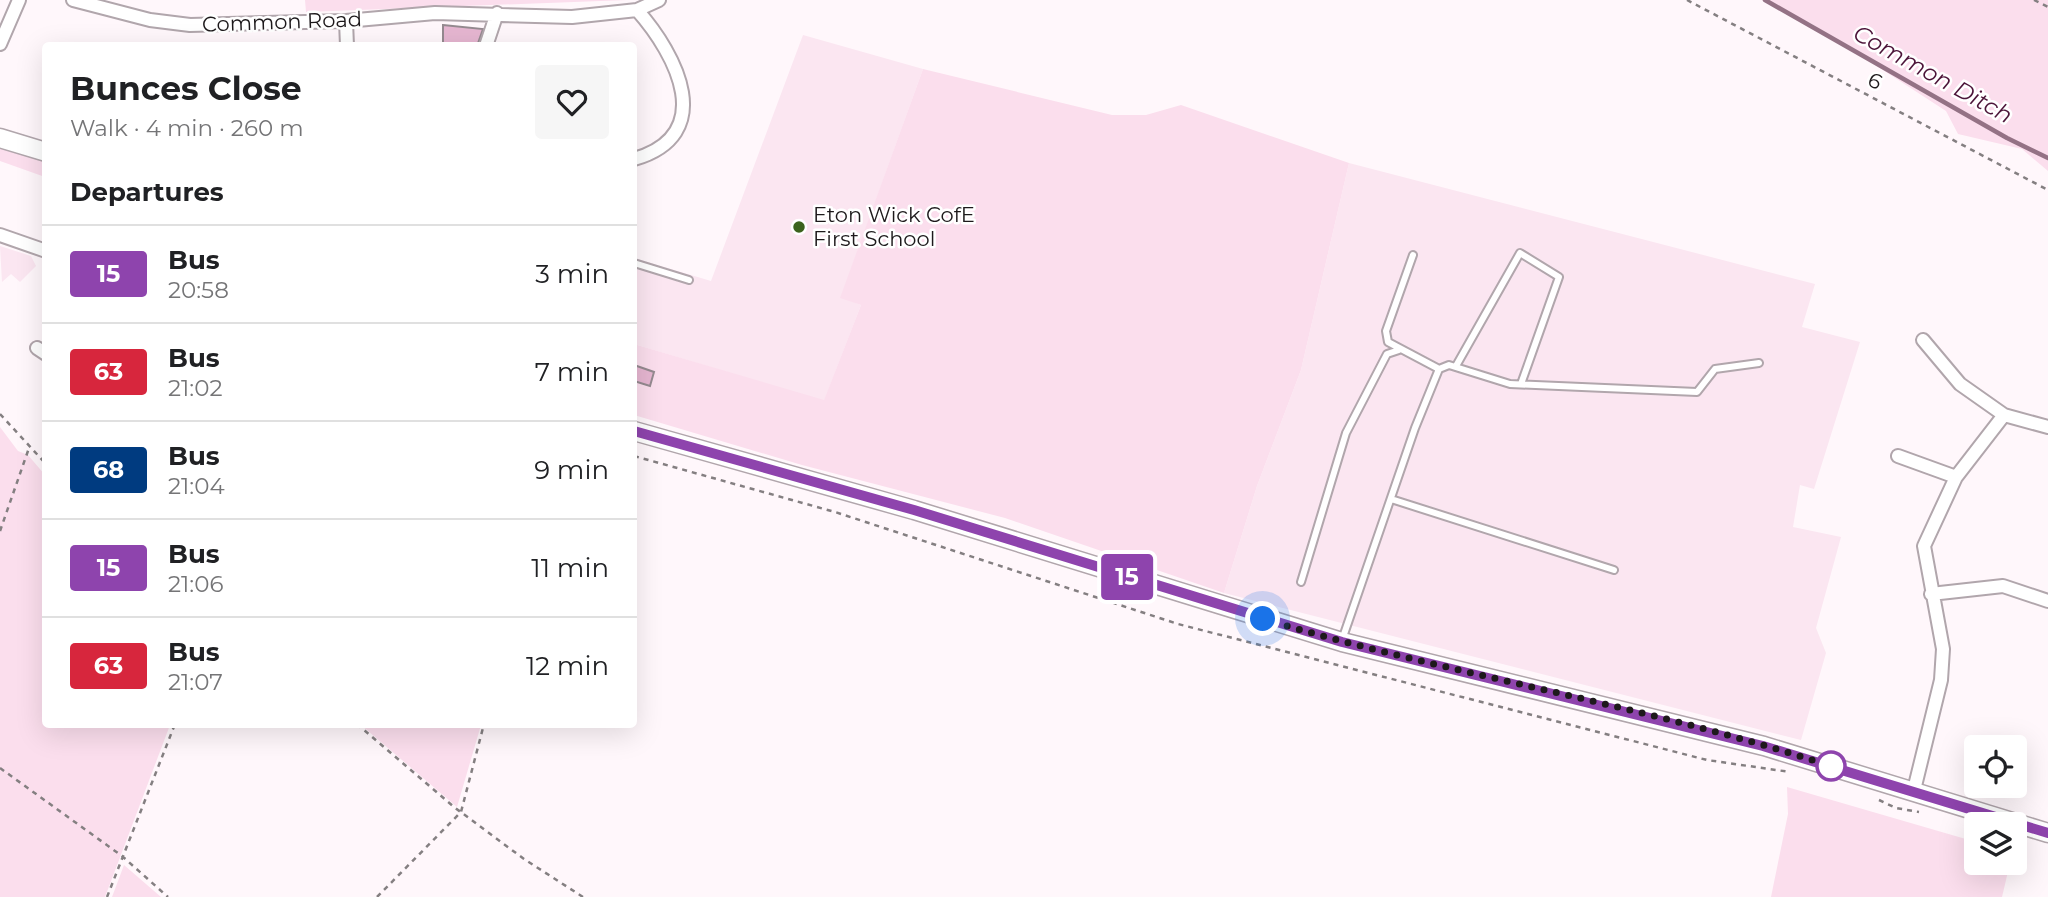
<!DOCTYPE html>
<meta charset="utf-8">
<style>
:root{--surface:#fff;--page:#f6f6f6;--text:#202124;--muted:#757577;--line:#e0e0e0}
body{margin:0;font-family:Montserrat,sans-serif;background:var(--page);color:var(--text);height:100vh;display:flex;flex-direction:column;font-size:26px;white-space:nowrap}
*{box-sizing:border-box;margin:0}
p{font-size:23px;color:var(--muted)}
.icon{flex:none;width:38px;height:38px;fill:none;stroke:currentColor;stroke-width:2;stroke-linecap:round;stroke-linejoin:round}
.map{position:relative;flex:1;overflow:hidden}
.side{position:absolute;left:42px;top:42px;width:595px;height:686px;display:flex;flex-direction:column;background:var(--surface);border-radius:7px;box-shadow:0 7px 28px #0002}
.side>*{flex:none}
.badge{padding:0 14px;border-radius:5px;font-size:24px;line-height:46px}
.buttons{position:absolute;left:1964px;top:735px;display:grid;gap:14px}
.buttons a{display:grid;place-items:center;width:63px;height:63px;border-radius:7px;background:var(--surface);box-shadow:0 7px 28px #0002;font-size:35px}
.you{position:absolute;width:35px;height:35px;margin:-18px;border:5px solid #fff;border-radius:50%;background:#1a73e8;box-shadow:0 0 0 10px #1a73e833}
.map>.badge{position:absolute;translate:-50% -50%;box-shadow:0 0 0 4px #fff}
h2{padding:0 28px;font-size:26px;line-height:63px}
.round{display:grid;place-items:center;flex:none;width:74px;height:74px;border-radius:7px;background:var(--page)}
.headline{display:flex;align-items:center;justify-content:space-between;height:119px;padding:0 28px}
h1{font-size:33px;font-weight:700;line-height:52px}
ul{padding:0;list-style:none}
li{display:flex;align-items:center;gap:21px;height:98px;padding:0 28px;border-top:2px solid var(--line)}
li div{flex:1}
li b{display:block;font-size:26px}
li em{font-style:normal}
li .badge{min-width:77px;font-weight:700;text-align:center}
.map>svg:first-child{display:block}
.built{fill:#fbe6f1}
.green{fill:#fbdeed}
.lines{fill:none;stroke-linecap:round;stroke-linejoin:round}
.stream{stroke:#947285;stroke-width:4.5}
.building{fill:#e6b6d1;stroke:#958a90;stroke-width:2}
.lane-casing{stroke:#b1a6ac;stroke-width:10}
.street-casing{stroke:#b1a6ac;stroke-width:16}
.secondary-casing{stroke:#b1a6ac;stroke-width:21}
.path{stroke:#847f81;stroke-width:2.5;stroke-dasharray:5 5;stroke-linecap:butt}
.lane{stroke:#fff;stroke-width:6}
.street{stroke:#fff;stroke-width:12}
.secondary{stroke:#fff;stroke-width:18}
.line-casing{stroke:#fff;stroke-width:16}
.line{stroke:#8e44ad;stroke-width:10}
.walk{stroke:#1d191b;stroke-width:7;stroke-dasharray:0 12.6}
.poi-dot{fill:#3b621d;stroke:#fff;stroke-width:2.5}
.stop-dot{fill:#fff;stroke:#8e44ad;stroke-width:3.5}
.labels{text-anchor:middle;stroke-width:5;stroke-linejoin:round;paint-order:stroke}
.street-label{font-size:21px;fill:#1d191b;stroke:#fff}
.poi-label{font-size:21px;fill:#1d191b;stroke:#fff;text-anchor:start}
.water-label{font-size:23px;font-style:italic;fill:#4c1439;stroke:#fff}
</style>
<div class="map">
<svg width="2048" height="897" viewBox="0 0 2048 897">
<rect width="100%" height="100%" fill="#fff7fb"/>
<path class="built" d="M803 35 923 69 841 297 861 305 824 401 634 344V258L711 281Z
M1349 163 1815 284 1802 327 1860 342 1814 489 1800 485 1793 527 1841 537 1816 628 1826 653 1801 740 1224 593 1257 486 1301 370Z
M0 246 31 256 36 266 20 282 11 274 2 282Z"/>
<path class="green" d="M305 0H627L306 12Z
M1762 0H2048V171L2022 149 1958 134 1946 111 1812 24Z
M923 69 1112 115H1146L1181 105 1349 163 1301 370 1257 486 1224 593 1005 518 802 465 634 415V344L824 400 861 305 840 298Z
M0 146 45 162V177L0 161Z
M0 427 18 451 28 455 45 475 46 724 170 725 105 897H0Z
M361 725H481L457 807Z
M1787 787 1976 842V863H2010L2002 897H1771L1788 814Z
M124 865 161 897H112Z"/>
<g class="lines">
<path class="stream" d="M1765 0 2007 138 2048 158"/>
</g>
<path class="building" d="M443 25 483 29 477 46H443Z
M634 365 654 372 650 386 634 381Z"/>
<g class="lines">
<defs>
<path id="lane" d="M1413 255 1386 331 1388 342 1439 369
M634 263 689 280
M1456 366 1520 253 1559 277 1521 384
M1391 499 1614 570
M1301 582 1346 433 1387 354 1399 350
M1342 640 1415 428 1439 369 1449 365 1510 384 1697 392 1715 369 1759 363"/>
<path id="street" d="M73 0 150 20 190 25 346 21 435 13 572 17 637 10 659 0
M346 21 347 46
M0 44 19 0
M486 46 497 13
M634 159C718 135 677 55 637 10
M0 235 46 251
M1923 340 1960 384 2004 415 2048 427
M37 348 46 354
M1898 456 1956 477
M1931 594 2003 586 2048 601
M1914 790 1941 680 1943 649 1924 546 1956 477 2004 415"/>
<path id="secondary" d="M0 138 46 152
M634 431 914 510 1342 642 1764 746 2048 833"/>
</defs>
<use href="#lane" class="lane-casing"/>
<use href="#street" class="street-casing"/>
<use href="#secondary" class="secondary-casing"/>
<path class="path" d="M1687 0 2048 190
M2034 0 2048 7
M0 414 46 464
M634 456 835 512 1178 624 1707 760 1790 772
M0 531 29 448
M357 724 454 807 524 859 583 897
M0 768 122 856 168 897
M1879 800 1896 808 1919 812
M107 897 175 724
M377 897 461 812 484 724"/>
<use href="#lane" class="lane"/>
<use href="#street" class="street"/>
<use href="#secondary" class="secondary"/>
</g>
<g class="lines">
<defs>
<path id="line" d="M634 431 914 510 1342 642 1763 746 2048 833"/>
</defs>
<use href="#line" class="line-casing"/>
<use href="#line" class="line"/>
<path class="walk" d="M1263 619C1451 675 1645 705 1831 766"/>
</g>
<circle class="poi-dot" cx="799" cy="227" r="7"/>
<circle class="stop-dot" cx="1831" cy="766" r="14"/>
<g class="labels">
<g class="street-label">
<text transform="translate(282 22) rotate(-2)" y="7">Common Road</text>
<text transform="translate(1875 81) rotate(28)" y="7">6</text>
</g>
<g class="poi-label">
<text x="813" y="222">Eton Wick CofE<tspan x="813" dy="24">First School</tspan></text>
</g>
<g class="water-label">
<text transform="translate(1933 74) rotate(29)" y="8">Common Ditch</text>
</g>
</g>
</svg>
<div class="buttons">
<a><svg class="icon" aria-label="locate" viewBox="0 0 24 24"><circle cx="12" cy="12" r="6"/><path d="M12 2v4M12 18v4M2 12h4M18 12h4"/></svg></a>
<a><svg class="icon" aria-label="layers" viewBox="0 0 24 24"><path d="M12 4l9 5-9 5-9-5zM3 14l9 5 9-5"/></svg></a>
</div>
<div class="you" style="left:1263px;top:619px"></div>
<b class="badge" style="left:1127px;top:577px;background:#8e44ad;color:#fff">15</b>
<section class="side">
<div class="headline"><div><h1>Bunces Close</h1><p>Walk · 4 min · 260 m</p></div><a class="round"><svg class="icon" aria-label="heart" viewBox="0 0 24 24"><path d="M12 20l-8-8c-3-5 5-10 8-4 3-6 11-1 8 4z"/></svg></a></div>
<h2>Departures</h2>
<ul>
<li><span class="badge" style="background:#8e44ad;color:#fff">15</span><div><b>Bus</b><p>20:58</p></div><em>3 min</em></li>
<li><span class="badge" style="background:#d7263d;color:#fff">63</span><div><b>Bus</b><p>21:02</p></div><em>7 min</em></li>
<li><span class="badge" style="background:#003b80;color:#fff">68</span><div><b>Bus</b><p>21:04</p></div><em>9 min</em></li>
<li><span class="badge" style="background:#8e44ad;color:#fff">15</span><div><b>Bus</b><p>21:06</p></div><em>11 min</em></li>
<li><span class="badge" style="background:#d7263d;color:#fff">63</span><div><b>Bus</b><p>21:07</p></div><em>12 min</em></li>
</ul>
</section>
</div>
